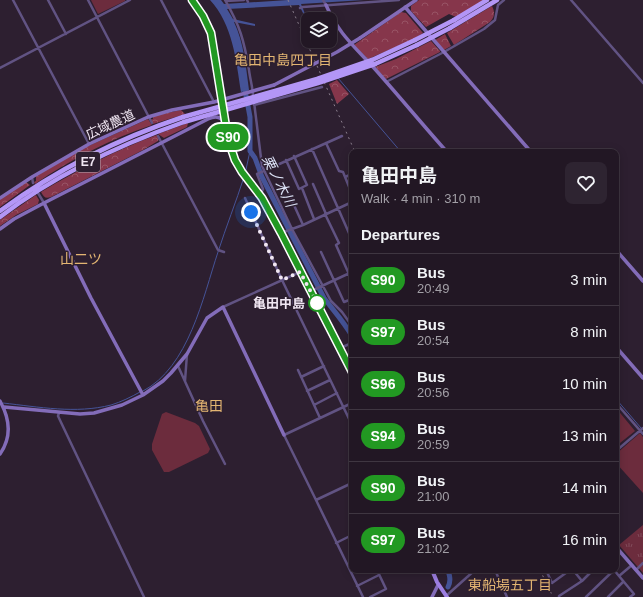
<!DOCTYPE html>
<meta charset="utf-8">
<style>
:root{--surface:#221724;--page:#2e2431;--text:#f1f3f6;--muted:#a29fa6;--line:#3f3641}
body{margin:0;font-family:Arial,"Noto Sans JP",sans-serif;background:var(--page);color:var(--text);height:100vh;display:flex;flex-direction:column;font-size:15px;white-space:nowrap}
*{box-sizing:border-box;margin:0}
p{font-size:13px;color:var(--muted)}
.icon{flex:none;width:22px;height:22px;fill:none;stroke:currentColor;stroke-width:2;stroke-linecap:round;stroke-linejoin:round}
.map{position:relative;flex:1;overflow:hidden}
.drawer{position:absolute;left:349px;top:149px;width:270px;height:424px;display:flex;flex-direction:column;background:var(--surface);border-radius:8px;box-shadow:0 2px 10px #0003,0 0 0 1px var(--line)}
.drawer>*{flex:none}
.badge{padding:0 8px;border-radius:13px;font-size:14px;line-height:26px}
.tools{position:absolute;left:301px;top:12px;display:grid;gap:8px}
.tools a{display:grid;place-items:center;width:36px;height:36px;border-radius:8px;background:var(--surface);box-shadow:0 2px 10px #0003,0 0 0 1px var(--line);font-size:20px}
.you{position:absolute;width:20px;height:20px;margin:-10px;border:3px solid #fff;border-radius:50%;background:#1a73e8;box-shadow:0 0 0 6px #1a73e833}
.map>.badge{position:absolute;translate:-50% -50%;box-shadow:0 0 0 2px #fff}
h2{padding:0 12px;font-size:15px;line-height:36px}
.round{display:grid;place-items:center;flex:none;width:42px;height:42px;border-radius:8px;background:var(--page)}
.headline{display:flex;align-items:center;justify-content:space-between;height:68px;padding:0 12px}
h1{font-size:19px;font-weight:700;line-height:30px}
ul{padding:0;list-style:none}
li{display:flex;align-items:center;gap:12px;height:52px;padding:0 12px;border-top:1px solid var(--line)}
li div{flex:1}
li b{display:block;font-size:15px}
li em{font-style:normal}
li .badge{min-width:44px;font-weight:700;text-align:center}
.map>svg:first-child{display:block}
.grass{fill:#6c2c3d}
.forest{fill:url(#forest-crowns)}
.park{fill:url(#park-tufts)}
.water{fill:#455397}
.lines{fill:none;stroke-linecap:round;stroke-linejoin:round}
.stream{stroke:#455397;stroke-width:1}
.river{stroke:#455397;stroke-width:5}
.street{stroke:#615383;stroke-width:2.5}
.secondary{stroke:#836cb9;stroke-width:3.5}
.primary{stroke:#9d7fe2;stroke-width:4}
.highway{stroke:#b396f6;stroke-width:4.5}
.rail{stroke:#8b7f8e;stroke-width:1;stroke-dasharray:2 4;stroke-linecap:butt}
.secondary-bridge{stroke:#836cb9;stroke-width:3.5}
.highway-bridge{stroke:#b396f6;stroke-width:4.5}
.line-casing{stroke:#fff;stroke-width:9}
.line{stroke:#292;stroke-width:6}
.walk{stroke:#f1e7f3;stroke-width:4;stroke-dasharray:0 7.2}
.stop-dot{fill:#fff;stroke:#292;stroke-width:2}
.labels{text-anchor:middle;stroke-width:3;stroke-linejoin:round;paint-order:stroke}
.shield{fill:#2d1f30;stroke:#b6abb8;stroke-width:1}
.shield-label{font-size:12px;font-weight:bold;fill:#f1e7f3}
.street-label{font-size:13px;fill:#f1e7f3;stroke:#2d1f30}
.stop-label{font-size:13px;font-weight:bold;fill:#f1e7f3;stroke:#2d1f30;text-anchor:end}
.neighbourhood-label{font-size:14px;fill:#e3b572;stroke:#2d1f30}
.water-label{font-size:14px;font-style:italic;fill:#dce2f6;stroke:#2d1f30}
</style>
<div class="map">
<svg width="643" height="597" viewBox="0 0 643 597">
<defs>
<pattern id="forest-crowns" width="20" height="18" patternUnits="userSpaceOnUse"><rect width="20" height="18" fill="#86364b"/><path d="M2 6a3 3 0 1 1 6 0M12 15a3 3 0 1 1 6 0" fill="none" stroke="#985365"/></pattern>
<pattern id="park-tufts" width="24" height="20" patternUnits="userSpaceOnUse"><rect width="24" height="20" fill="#6c2c3d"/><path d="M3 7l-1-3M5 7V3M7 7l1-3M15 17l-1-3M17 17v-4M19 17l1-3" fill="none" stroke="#814b5a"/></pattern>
</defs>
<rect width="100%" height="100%" fill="#2d1f30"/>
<path class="grass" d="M91 0H125V1L98 14Z
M616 408 635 431 620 443 616 442Z
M166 412 195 423 199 426 210 449 208 453 169 472H164L152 450V444L162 414Z
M640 433 643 437V493L616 463V454Z"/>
<path class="forest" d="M419 0H484L456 17 449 14 426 27 411 11V6Z
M492 6C495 12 495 17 490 22L454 45 447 33Z
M401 12 406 13 423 33 414 39 368 59 354 45Z
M445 34 451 46 444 50 435 40Z
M431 41 440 51V52L386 79 375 67 396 59Z
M337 80 349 94 337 104 329 84Z
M181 110 185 114 153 124 150 120 153 119V116Z
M148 119 152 125C111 139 71 159 35 184L34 182 36 181V176L84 148Z
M188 123 187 127 185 128 164 138 158 134Z
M157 135 159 139 158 141 143 150 51 197C45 199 44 197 41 192 78 170 116 150 157 135Z
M26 182 30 185 0 207V199Z
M36 195 39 200 38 204 16 215 0 226V220Z"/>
<path class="park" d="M643 525V573L619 545Z"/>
<path class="water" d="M210 0H221L224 4 288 0H364L301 4 308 21V25L307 22 303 23V21L306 19 299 5 227 9 233 19 255 24V26L234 22C244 43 246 67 249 90L241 92C236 60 233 25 210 0Z"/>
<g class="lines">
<path class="stream" d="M338 78 401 152
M245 174 250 151
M143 391C189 367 203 297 218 252 226 227 236 202 244 177
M616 399 641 428
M3 403C39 407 76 414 111 405 121 402 131 397 140 392"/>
<path class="river" d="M245 90 250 117V151L255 158 262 177 324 298C334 311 344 322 352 336
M448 587C451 581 450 577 448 570"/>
<path class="street" d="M13 0 89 144
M48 0 66 34
M88 0 152 123
M161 0 214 102
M225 0C240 26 244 40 249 70 250 79 253 88 253 97
M247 0 248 2
M323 0 326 5
M571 0 643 83
M226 1 244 0
M300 8 303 7 399 0
M0 68 130 0
M386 82 444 52 484 29 495 20 498 5 504 0
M254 102 262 166 292 229 331 301 342 312 352 326
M254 105 322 87
M158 136 218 250 224 252
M326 143 339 171 343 172 352 194
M312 149 352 240
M286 160 299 189 307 185 294 156
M32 177 33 183
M345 177 352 174
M313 184 326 214
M302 188 314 219
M38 193 44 203
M289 194 303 225
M260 196 263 189 257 174 342 136
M245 198 282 280 352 425
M325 214 339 243 336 245 352 281
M281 233 303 225 352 202
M321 252 344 302 352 299
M311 291 352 272
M223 307 300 272
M340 348 352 343
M178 366 203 421 225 464
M298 370 320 418
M301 377 324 366
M185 381 187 354
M307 391 330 380
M352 403 284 435 316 500 363 597
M616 403 643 434
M314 405 337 393
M59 413 58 416 144 597
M616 451 643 428
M316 500 352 483
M336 543 352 535
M466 570 471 573
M495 570 507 597
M546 570 552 583 570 570
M573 570 582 581
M614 570 619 576 632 565
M636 570 643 563
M619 576 634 594 630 597
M357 586 379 575
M446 596 475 570
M370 597 386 589 377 570
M559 597V596L582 581 593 570
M586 597 614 570
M608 597 623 582"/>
<path class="secondary" d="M326 5C338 33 354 46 374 68 399 96 422 124 447 152
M405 7 531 152
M360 38 416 0
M0 198 32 177 89 144 148 117 172 110 214 102 274 85
M44 203 91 298 143 395
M0 229 14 219 44 203 208 119C215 116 220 116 225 123
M616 250 643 281
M616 347 643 378
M0 401C10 419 12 437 0 454
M4 407 80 414 94 413 122 405 143 395 163 381 171 373 187 354 207 318 223 307 284 435
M616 547 643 578
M432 597 438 585"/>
<path class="primary" d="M192 0 203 16 211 33 228 139 235 160 242 172 262 198 281 233 352 372
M432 570 437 582 447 597"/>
<path class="highway" d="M454 20 487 0
M450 28 497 0
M372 60 415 40
M375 64 417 45
M0 211C56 170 117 139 183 117
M0 217C56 174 119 145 184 122"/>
<path class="rail" d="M288 0 355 152
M540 570 553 597"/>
<path class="secondary-bridge" d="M274 85 337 52 360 38"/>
<path class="highway-bridge" d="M415 40 454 20
M417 45 450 28
M183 117 317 79 372 60
M184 122 318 83 375 64"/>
</g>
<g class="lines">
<defs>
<path id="line" d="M192 0 203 16 211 33 228 139 235 160 242 172 262 198 281 233 352 372"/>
</defs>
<use href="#line" class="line-casing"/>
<use href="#line" class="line"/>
<path class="walk" d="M251 212 282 280 300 272 317 303"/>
</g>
<circle class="stop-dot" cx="317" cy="303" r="8"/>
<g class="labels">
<rect class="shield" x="76" y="152" width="24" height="20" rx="3"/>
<g class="shield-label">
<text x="88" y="166">E7</text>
</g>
<g class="street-label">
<text transform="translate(110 124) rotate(-25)" y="5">広域農道</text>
</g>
<g class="stop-label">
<text x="305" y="308">亀田中島</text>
</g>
<g class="neighbourhood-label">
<text x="283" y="65">亀田中島四丁目</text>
<text x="81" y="264">山二ツ</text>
<text x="209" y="411">亀田</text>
<text x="510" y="590">東船場五丁目</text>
</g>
<g class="water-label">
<text transform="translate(279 181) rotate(63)" y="5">栗ノ木川</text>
</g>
</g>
</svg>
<div class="tools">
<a><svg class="icon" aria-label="layers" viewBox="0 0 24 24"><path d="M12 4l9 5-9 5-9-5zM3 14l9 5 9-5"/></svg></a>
</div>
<div class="you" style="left:251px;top:212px"></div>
<b class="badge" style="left:228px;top:137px;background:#292;color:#fff">S90</b>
<section class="drawer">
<div class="headline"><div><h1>亀田中島</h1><p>Walk · 4 min · 310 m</p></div><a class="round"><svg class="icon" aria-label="heart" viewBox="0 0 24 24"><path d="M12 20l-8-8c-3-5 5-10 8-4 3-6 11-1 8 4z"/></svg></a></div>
<h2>Departures</h2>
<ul>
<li><span class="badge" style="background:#292;color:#fff">S90</span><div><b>Bus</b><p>20:49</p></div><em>3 min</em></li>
<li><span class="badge" style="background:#292;color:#fff">S97</span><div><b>Bus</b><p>20:54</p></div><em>8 min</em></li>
<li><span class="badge" style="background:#292;color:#fff">S96</span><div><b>Bus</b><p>20:56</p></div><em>10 min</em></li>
<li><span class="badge" style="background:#292;color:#fff">S94</span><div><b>Bus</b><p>20:59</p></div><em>13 min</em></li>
<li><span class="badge" style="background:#292;color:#fff">S90</span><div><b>Bus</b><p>21:00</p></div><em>14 min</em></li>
<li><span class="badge" style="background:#292;color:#fff">S97</span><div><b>Bus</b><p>21:02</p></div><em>16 min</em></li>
</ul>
</section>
</div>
